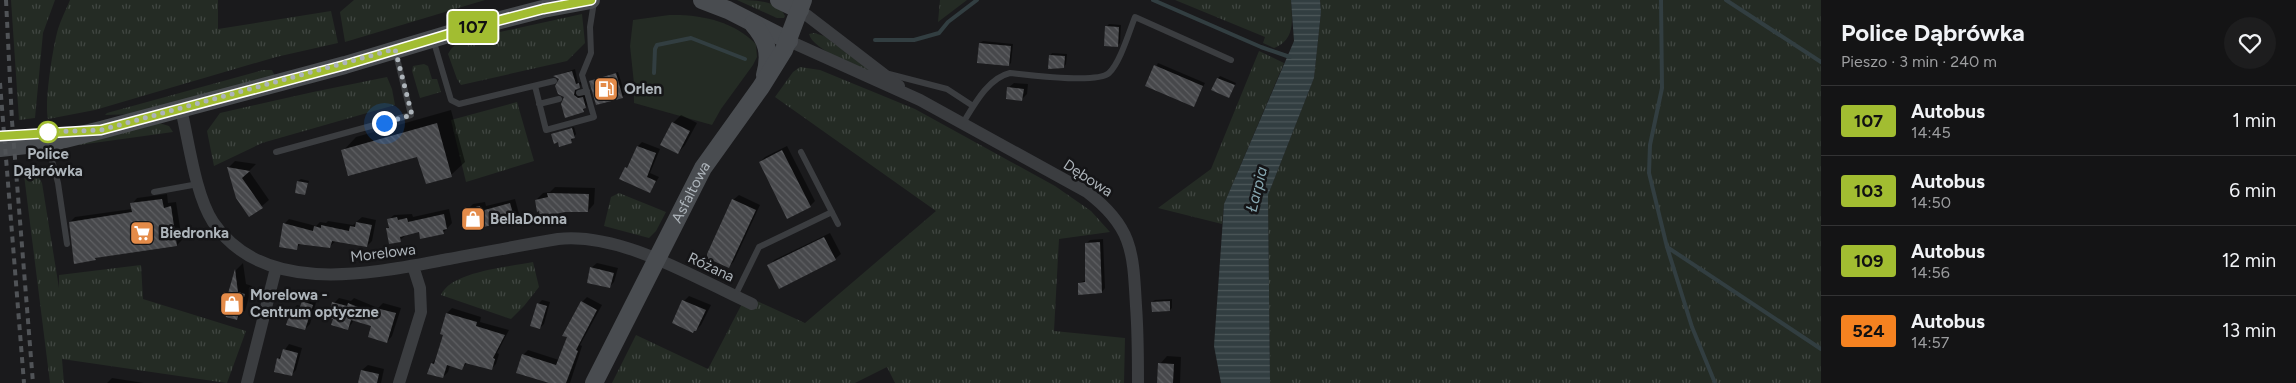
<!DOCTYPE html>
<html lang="pl">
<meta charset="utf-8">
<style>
:root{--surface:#141415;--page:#1d1d1e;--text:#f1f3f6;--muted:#9d9ea0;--line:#333334}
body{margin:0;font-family:Figtree,sans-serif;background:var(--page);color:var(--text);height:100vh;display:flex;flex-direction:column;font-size:19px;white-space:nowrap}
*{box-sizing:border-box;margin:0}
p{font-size:16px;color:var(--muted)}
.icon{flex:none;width:28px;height:28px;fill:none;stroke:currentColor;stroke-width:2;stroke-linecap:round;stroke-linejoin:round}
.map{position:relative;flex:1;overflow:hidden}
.details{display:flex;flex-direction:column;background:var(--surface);width:475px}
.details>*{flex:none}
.badge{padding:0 10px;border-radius:4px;font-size:18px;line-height:32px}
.you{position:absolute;width:25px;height:25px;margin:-12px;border:4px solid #fff;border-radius:50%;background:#1a73e8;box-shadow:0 0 0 8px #1a73e833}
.map>.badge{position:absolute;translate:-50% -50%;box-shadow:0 0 0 2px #fff}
.round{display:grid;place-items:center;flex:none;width:52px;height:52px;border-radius:26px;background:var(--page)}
.summary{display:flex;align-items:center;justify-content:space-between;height:85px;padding:0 20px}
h1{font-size:24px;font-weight:700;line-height:38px}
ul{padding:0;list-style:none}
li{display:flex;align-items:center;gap:15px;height:70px;padding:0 20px;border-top:1px solid var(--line)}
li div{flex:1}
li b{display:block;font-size:19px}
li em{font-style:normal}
li .badge{min-width:55px;font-weight:700;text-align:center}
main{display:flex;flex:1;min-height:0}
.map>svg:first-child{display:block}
.grass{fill:url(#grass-tufts)}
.green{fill:#242b24}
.water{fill:url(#water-rules)}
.shadow{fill:#0007}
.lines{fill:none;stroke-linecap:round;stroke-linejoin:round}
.stream{stroke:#323e41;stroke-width:4}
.building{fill:url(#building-back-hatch)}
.lane{stroke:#3b3d40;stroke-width:6}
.street{stroke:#3b3d40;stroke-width:12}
.secondary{stroke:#494c50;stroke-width:18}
.rail{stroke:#505357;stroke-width:4;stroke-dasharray:6 5;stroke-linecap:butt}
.line-casing{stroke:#fff;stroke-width:11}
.line{stroke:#a2bd31;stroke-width:8}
.walk{stroke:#adb4ba;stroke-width:5;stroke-dasharray:0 9}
.stop-dot{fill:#fff;stroke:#a2bd31;stroke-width:2.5}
.labels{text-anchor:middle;stroke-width:5;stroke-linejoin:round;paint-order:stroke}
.poi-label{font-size:15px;font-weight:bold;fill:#adb4ba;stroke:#151517;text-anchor:start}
.stop-label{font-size:15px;font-weight:bold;fill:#adb4ba;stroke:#151517}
.street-label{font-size:15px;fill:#adb4ba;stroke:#151517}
.water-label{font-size:16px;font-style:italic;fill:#87a8b2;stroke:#151517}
</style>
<main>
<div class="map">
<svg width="1821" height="383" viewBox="0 0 1821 383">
<defs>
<pattern id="grass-tufts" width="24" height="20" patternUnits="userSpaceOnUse" patternTransform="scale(1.25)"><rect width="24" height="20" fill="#242b24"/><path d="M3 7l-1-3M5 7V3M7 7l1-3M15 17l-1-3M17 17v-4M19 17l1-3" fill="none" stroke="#414742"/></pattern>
<pattern id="water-rules" width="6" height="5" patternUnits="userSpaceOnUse" patternTransform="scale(1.25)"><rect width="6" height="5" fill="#323e41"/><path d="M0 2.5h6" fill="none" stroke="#4d585a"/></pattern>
<pattern id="building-back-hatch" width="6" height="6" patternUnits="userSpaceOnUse" patternTransform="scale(1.25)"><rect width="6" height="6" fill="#47484b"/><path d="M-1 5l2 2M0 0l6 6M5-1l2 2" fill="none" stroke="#5f6063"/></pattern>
</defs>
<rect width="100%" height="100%" fill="#1a1a1c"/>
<path class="grass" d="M11 0H55L43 33 35 118 19 120Z
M70 0H218V29L331 11 338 43 276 57 95 110 48 119C44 103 53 46 58 29 61 19 66 10 70 0Z
M354 0H485L345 42 340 12Z
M737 0C753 0 778 0 785 16L784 18H777Z
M940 0H967L938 22Z
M1175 0H1291C1292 20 1296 39 1274 48L1263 43 1265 37Z
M1320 0H1821V383H1270L1268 195 1314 78 1321 12Z
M582 14 585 43 567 61 461 85 457 79 448 54 451 49 459 41Z
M814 33 824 36 880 77C865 70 812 50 809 34Z
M1259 51 1284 63 1224 204 1222 224 1158 208 1211 169Z
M424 64 428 66 432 79H437L441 92 420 98 412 71 413 66Z
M800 67 820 70 915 109 1055 186 1091 211 1110 232 1059 239 1054 331 1125 338 1124 383H895L887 367 855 383H612L636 335 708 369 746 296 805 323 936 211 775 97 793 72Z
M263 70H272L275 76 133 114 105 115 107 113Z
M387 77 392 89 395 105 262 143 214 166 207 131 220 113 313 92Z
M517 102 534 161 466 182 451 120Z
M156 122 169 126 173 132 79 145 78 142Z
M23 167H33L42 183 59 288V275L141 265 143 299 246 331 227 383 62 359 64 383H50Z
M619 193 666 212 656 231 649 238 604 226 611 197Z
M533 262 539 287 524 306 511 319 441 295C451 271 509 267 533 262Z"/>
<path class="green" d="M669 15C700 14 734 21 756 44L757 57 753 65 721 109 712 125 634 103V84L630 46 633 20Z"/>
<path class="water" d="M1291 0H1320L1321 12 1314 78 1268 195 1270 383H1221L1214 346 1224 204 1294 41Z"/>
<path class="shadow" d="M1109 24 1121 25 1120 43 1118 45 1106 27Z
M983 41 1013 44 1011 63 1009 65 980 43Z
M1052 53 1067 54 1066 64 1064 67 1050 56Z
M1158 63 1205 83 1193 106 1147 85Z
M575 69 578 83 581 82 582 84 577 88 576 92 581 96 585 95 588 104 583 111 565 97 560 79 555 76Z
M618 72 625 94 622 97 590 81Z
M1220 76 1236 83 1229 97 1218 78Z
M1014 83 1028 84 1027 94 1022 99 1008 88Z
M451 110 465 162 451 175 418 155 343 151 356 137Z
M681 115 697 123 685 145 678 153 673 123Z
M574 127 576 134 571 142 559 141 553 134Z
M642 142 660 149 650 173 659 177 650 192 621 179 638 146Z
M787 146 815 201 810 206 760 162 765 157Z
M235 161 256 164 249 171 269 200 250 216 228 168Z
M301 179 309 181 305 193 298 181Z
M555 187 595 188 594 204 588 211 536 200 543 193 550 192Z
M167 194 168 203 176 202 182 240 177 245 97 257 95 259 70 222 75 217 132 209V204L137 198Z
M739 195 760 205 734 261 729 267 733 200Z
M515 199 519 214 514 219 468 209 473 204 485 202 486 206Z
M449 209 452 223 443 233 420 231 406 235 400 240 387 228 390 226 388 220 394 215 412 214 413 217Z
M362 217 376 220 372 241 367 246 336 241 330 246 302 243 296 248 284 224 289 219 316 226 320 222 326 223 328 221 353 225Z
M830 233 841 254 835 259 769 266 774 260Z
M1103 239 1105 288 1102 292 1079 283 1086 280V244L1090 240Z
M243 263 246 284 252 286 245 311 237 319 224 309 236 270Z
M597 263 618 268 614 282 609 287 591 268Z
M689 296 711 305 701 325 696 330 684 301Z
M308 297 317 299 310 324 305 329 288 324 292 310 297 305 301 306Z
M587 297 602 305 580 345 582 346 570 383H548L523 355 528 350 559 360 582 302Z
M339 298 351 301 354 298 378 308 383 303 401 308 392 336 387 342 373 325 354 320 348 329 334 318V303Z
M1172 299V308L1170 310 1152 302 1155 300Z
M542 300 550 302 544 324 540 328 538 304Z
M452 308 481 317 480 322 509 330 497 353 499 354 496 364 491 369 468 362 462 368 450 365 448 372 443 377 432 363 437 358 444 334 447 313Z
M289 344 302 348 296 370 291 375 278 359Z
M1167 356 1181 357 1180 383H1158L1160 364Z
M368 365 384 369 381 383H360L362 370Z
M112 378 144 383H107Z"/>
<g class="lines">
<path class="stream" d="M1153 0 1261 47 1290 57
M1661 0 1662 88 1650 145 1649 173 1667 247 1692 327 1715 383
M1726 0 1821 62
M875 40H914L939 33 948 22 977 0
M654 73 655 49 657 45 691 38 745 59
M1667 247 1821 349"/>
</g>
<path class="building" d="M1105 26 1119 27 1118 47 1104 46Z
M979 43 1011 46 1009 66 977 63Z
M1049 55 1065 56 1064 68 1048 69Z
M1154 65 1203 86 1194 107 1145 86Z
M572 71 576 84 579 83 580 88 575 90 574 95 578 98 583 97 586 108 583 109 584 112 565 118 561 104 564 97 558 94 555 86 559 79 553 76Z
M616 73 623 98 596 105 589 81Z
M1217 78 1235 85 1229 98 1211 90Z
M1007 87 1024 89 1022 101 1006 99Z
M672 122 690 131 678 154 660 145Z
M437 123 452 177 426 184 417 157 348 176 341 150Z
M572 128 575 138 571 139 572 143 559 147 558 142 554 144 551 134Z
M637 146 656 153 647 177 656 181 650 193 619 179 625 167 627 168Z
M782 150 811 207 787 219 759 162Z
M227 167 250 171 242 178 263 208 249 217 236 198Z
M297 181 308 183 305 195 295 193Z
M547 193 589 194 588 212H565L540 217 539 211 537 212 535 200 548 197Z
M162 199 164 208 171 206 177 246 95 258 96 260 74 264 69 222 132 212 130 203Z
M732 199 756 210 729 268 707 258V254Z
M510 203 515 220 470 230 467 209 480 206 481 211Z
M444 214 447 229 443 230 444 234 420 239 419 232 400 237 401 242 389 244 386 228H389L387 219 397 217 398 220 407 218 408 222Z
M356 222 372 225 367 247 332 241 330 248 298 244 297 250 279 247 283 223 313 231 314 226 321 228V225L349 231 350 226 355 227Z
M824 237 836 260 779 289 767 265Z
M1100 242 1102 293 1078 295V283L1085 282V243Z
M590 267 614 273 610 288 587 283Z
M235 269 238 292 245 294 237 320 226 317 223 311Z
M682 300 706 310 696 331H694L693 333 672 323Z
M302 301 313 305 305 330 286 325 291 310 298 312Z
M581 301 597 310 576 350 578 351 566 383H549L516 373 522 354 556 365 567 337 562 336Z
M1170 301V311L1152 312 1151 302Z
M332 302 347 306 348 303 375 314 376 308 396 313 387 343 368 337 371 326 351 320 348 330 331 325 333 319 328 318Z
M537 303 547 306 540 329 530 326Z
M446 313 477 322 476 326 505 335 493 358 495 359 492 370 465 363 462 370 447 365 443 378 427 374 431 363 434 364 443 335 440 334Z
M283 349 298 353 292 376 274 372 277 358 280 359Z
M1158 363 1174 364 1173 383H1157Z
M361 370 379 374 377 383H358Z"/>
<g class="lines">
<path class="lane" d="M433 39 451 100 459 104 554 81
M889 74 947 89 973 106
M535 86 546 130 594 117 582 75 591 53 590 27 594 2
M579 93 587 91
M539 104 559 99
M963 123C974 105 988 78 1010 73 1029 75 1097 84 1109 73 1120 63 1129 32 1135 17L1231 60
M48 145 58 183 67 244
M276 152 411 115 395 50
M801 152 838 224
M154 192 198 184
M735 296 759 247 832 212"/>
<path class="street" d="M800 10 899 86
M789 41 920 100 1087 192C1133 227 1133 252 1136 306 1138 332 1138 357 1138 383
M181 109C189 142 195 194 213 222 264 298 374 273 449 259 486 252 522 245 558 239 621 232 695 278 752 304
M247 383 276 268
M399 383 421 312 420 288 413 266"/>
<g class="secondary">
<path d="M702 0 728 10 789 41"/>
<path d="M779 0 800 10"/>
<path d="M753 24C767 40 771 53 765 75"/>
<path d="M0 148 53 142 101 130 345 65 462 30 543 9 591 0"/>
<path id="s1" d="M594 383 703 168 761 87 784 50 803 0"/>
</g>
<path class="rail" d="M6 0 12 121 33 383
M0 83 24 383"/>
</g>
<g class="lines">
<defs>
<path id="line" d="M0 136 101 130 345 65 462 30 543 9 591 0"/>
</defs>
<use href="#line" class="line-casing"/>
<use href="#line" class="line"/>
<path class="walk" d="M48 132 101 130 395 49 412 115 384 123"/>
</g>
<defs>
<symbol id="fuel-square" viewBox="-11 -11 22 22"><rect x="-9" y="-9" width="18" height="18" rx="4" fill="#e48b49" stroke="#151517"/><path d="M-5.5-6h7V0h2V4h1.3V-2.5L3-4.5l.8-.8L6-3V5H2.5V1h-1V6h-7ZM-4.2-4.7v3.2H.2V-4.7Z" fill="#fff"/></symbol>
<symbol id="shop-square" viewBox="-11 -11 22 22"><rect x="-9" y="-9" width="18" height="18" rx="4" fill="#e48b49" stroke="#151517"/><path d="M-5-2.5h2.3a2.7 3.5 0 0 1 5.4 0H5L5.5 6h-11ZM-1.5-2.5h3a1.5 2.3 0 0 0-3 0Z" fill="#fff"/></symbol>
<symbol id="supermarket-square" viewBox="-11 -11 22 22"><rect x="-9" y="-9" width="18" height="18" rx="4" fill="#e48b49" stroke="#151517"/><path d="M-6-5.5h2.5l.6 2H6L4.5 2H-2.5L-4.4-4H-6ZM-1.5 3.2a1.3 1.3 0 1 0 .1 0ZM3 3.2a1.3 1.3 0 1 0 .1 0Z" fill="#fff"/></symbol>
</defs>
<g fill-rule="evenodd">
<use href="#fuel-square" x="592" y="75" width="28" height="28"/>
<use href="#shop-square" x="459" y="205" width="28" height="28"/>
<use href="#supermarket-square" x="128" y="219" width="28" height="28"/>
<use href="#shop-square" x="218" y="290" width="28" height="28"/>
</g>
<circle class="stop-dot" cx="48" cy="132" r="10"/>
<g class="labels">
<g class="poi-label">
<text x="624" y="94">Orlen</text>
<text x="490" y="224">BellaDonna</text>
<text x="160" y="238">Biedronka</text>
<text x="250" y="300">Morelowa -<tspan x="250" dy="17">Centrum optyczne</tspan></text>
</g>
<g class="stop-label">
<text x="48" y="159">Police<tspan x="48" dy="17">Dąbrówka</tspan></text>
</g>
<g class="street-label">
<text transform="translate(1088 178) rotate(33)" y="5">Dębowa</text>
<text dy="5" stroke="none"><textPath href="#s1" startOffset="214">Asfaltowa</textPath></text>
<text transform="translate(383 253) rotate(-7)" y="5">Morelowa</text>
<text transform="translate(711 267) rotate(25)" y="5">Różana</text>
</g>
<g class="water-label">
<text transform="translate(1256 189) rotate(-76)" y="6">Łarpia</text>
</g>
</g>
</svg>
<div class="you" style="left:384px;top:123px"></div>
<b class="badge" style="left:473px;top:27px;background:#a2bd31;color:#111">107</b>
</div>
<section class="details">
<div class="summary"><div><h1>Police Dąbrówka</h1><p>Pieszo · 3 min · 240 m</p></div><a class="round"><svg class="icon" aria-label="heart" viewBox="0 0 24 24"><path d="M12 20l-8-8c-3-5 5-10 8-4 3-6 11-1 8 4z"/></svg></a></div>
<ul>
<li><span class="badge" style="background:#a2bd31;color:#111">107</span><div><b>Autobus</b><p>14:45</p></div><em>1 min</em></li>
<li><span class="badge" style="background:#a2bd31;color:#111">103</span><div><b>Autobus</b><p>14:50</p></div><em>6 min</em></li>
<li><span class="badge" style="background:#a2bd31;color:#111">109</span><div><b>Autobus</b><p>14:56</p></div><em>12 min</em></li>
<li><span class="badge" style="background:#f58220;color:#111">524</span><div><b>Autobus</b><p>14:57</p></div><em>13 min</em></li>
</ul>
</section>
</main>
